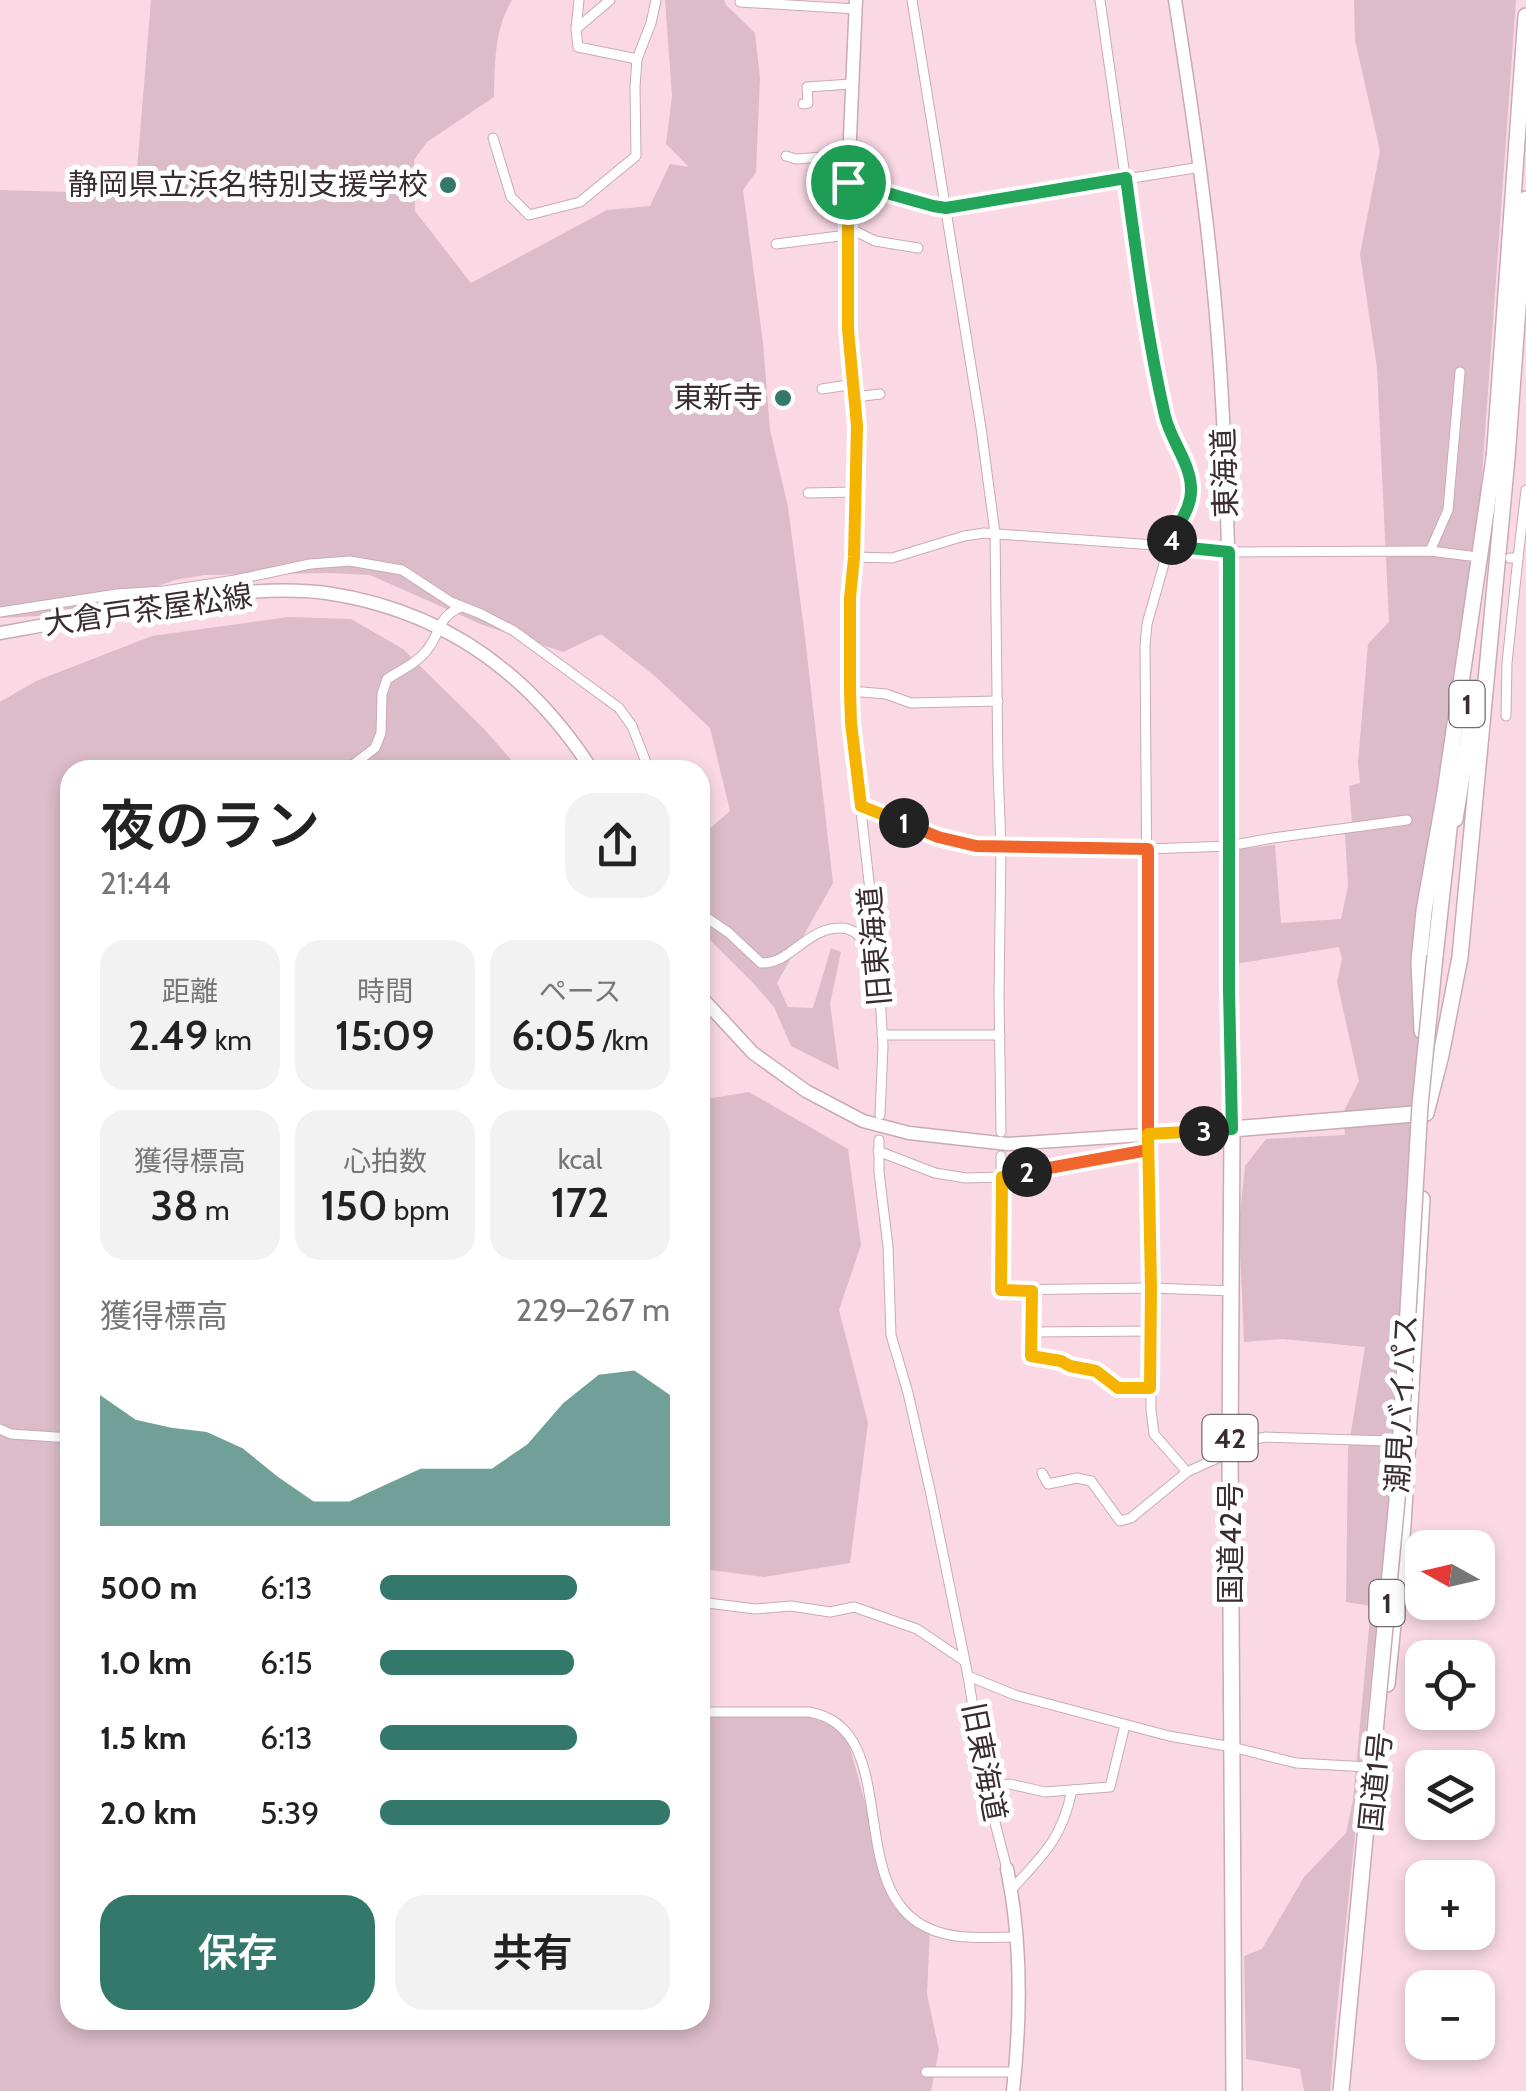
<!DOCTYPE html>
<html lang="ja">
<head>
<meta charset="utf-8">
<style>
  :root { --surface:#fff; --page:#f2f2f2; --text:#222; --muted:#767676; --accent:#34786c }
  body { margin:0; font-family:Cabin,"Noto Sans JP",sans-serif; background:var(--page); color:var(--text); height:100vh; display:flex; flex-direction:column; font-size:38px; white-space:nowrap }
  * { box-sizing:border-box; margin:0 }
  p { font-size:32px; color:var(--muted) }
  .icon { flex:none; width:55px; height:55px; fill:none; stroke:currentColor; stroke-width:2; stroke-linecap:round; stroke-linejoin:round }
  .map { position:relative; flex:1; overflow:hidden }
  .panel { position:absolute; left:60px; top:760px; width:650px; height:1270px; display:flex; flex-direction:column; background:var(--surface); border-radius:30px; box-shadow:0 5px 15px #0003 }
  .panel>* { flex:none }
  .needle { width:65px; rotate:278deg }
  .controls { position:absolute; left:1405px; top:1530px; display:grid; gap:20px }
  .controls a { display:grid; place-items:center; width:90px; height:90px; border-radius:20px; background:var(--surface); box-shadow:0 5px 15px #0003; font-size:50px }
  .pin { position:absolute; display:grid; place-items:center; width:85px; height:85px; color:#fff; margin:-42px; border:5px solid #fff; border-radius:50%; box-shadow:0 2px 10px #0007 }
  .km { position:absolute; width:50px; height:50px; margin:-25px; border-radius:50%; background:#222; color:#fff; font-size:28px; line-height:50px; text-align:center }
  .round { display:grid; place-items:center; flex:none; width:105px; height:105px; border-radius:30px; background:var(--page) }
  .headline { display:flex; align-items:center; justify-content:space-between; height:170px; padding:0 40px }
  h1 { font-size:55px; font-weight:600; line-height:75px }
  .figures { display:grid; grid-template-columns:repeat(3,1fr); gap:15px; height:170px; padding:10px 40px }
  .figures div { display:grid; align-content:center; border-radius:25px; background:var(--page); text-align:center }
  .figures b { font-size:42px; font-weight:600 }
  .figures small { font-size:28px; font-weight:400 }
  .figures p { font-size:28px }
  .chart { height:280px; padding:20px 40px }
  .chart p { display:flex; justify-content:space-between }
  .chart svg { width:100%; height:180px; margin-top:10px; fill:var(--accent); opacity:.7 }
  .cta { display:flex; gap:20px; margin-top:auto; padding:20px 40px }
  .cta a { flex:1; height:115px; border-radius:30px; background:var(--accent); color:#fff; font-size:40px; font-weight:600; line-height:115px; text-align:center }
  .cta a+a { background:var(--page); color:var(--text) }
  ul { padding:0 40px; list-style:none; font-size:32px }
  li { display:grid; grid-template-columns:160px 120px 1fr; align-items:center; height:75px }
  li i { height:25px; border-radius:12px; background:var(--accent) }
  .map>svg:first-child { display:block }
</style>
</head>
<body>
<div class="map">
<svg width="1526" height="2091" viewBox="0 0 1526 2091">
  <rect width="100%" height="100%" fill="#fad9e5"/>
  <g fill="#dbbcc8">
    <path d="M151,0H512C494,30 495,63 494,97L427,142L414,160L415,211L471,283L607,210L650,206L670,164L689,167L666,144L672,96L665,0H724L726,5L755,33L760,78L756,172L743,190L763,343L770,430L788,507L805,637L833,883L777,983L788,1007L813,1008L831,948L841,952L830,1004L839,1070L791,1046L774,1007L754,984L704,934L700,924V837L730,811L710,728L656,677L601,634L563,652L483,625L370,575L330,573L204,575L175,580L111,602L38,616L0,618V190L135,194Z"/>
    <polygon points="1354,0 1516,0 1481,489 1428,929 1394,1454 1335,2030 1330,2091 1304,2091 1300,2069 1246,2059 1244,1956 1262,1949 1304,1877 1346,1833 1353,1800 1371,1606 1346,1602 1348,1450 1365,1347 1283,1339 1244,1342 1239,1224 1245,1166 1266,1139 1345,1135 1343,1113 1359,1081 1337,982 1342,959 1339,947 1235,964 1234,850 1275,845 1281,923 1341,919 1348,886 1345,833 1352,823 1349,786 1360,783 1358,763 1368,644 1389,622 1377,368 1360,254 1380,151 1355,40"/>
    <polygon points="289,617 351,619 403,649 485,730 520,770 70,770 70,2020 700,2020 700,1713 816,1713 845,1730 888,1885 930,1929 927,1994 939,2050 931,2091 0,2091 0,702 36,681 152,636"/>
    <polygon points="749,1092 848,1149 861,1245 839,1310 868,1423 850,1563 764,1577 702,1569 700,1572 700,1100"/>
  </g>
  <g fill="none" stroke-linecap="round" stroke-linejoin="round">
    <defs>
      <g id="street">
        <polyline points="912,0 981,428 995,533 998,769 1001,848 999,995 1001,1132"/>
        <polyline points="1100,0 1146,324 1166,422 1181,456 1192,492 1188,505 1169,546 1147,624 1145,645 1151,1410 1154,1434 1187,1472"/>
        <polyline points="740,2 856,9"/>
        <polyline points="576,29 610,0"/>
        <polyline points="637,59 651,23 656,0"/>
        <polyline points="803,104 808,103 807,87 851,84"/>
        <polyline points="493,138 511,197 529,215 580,202 636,156 635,87 637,59 578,47 576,29 579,0"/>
        <polyline points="786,156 796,159 849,155"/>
        <polyline points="847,227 875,241 918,248"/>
        <polyline points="776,244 847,235"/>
        <polyline points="822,389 854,384"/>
        <polyline points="855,397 880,394"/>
        <polyline points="808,493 856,492"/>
        <polyline points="1430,551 1448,510 1460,372"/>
        <polyline points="854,557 892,558 964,536 984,533 1169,546 1229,552 1430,551 1470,556"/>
        <polyline points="1518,558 1526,490"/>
        <polyline points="0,612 117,594 164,591 235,580 310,564 350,561 402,570 451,602 481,614 514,631 619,708 632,726 649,770"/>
        <polyline points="850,691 886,694 911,703 998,701"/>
        <polyline points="1506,716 1507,663 1518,558 1510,558"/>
        <path d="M346,770L375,748L381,733L382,694L387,679C401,670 417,663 427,650C441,633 437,617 461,607"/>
        <polyline points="861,806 938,837 977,846 1001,848 1148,849 1229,846 1273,838 1407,820"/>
        <path d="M700,913L729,933L761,963C791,964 806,928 840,928C871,928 869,969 873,992H879"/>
        <polyline points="882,1035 1000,1035"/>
        <path d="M880,1115L883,1046L878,961L851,723C847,629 857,535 857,441C857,402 850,365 847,327C845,279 847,230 848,182L933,206L946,208L1201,167"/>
        <polyline points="879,1140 879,1172 888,1247 891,1335 908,1393 930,1490 968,1676 986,1788 1007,1869"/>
        <polyline points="878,1151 935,1173 966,1178 1001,1177 1088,1159 1149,1150"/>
        <polyline points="1001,1156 1001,1290 1151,1288 1233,1291"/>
        <polyline points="1033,1291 1031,1357 1061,1361 1070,1366 1096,1371 1118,1388 1150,1388"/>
        <polyline points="1032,1332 1150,1331"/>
        <polyline points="0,1429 11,1434 70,1438"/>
        <polyline points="1042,1473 1048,1484 1077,1478 1091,1481 1120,1521 1131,1518 1187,1472 1222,1456 1245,1441 1266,1437 1389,1441"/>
        <polyline points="700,1602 755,1609 791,1606 830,1612 854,1607 917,1629 963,1660"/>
        <polyline points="968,1676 1015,1695 1169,1736 1232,1747 1296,1763 1387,1768"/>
        <path d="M700,1712H809C904,1728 843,1887 926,1927C953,1941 987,1937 1017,1937"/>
        <polyline points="986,1788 1010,1784 1045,1792 1110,1787 1125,1725"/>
        <path d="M1011,1890C1043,1855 1062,1839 1072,1790"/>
        <polyline points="926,2072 1015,2072"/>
      </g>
      <g id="secondary">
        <polyline points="848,182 856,0"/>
        <path d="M0,633C45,625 91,617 136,608C161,604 186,597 211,595C248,591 290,588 326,593C443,610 529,672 592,770"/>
        <path d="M700,993L704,1000L753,1053L806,1091L863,1121L909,1133L1008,1144L1232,1129C1227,886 1236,642 1222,400C1215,265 1196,133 1175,0"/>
        <path d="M1007,1869C1022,1941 1021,2018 1013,2091"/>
      </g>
      <g id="highway">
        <polyline points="1494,461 1526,16"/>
        <polyline points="1455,819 1476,689"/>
        <polyline points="1435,956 1451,811"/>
        <polyline points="1422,1031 1419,961 1424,911 1445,792 1495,451"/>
        <polyline points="1426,1113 1441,1055 1460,957 1507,458 1526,199"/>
        <polyline points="1387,1684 1403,1525 1422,1199"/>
        <polyline points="1234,2091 1230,1452 1232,1129 1426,1113"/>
      </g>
    </defs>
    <use href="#street" stroke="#c9aab6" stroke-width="11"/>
    <use href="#secondary" stroke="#c9aab6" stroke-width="15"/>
    <use href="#highway" stroke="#c9aab6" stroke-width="18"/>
    <use href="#street" stroke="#fff" stroke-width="9"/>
    <use href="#secondary" stroke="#fff" stroke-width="12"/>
    <use href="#highway" stroke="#fff" stroke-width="15"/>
    <defs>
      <polyline id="highway-bridge" points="1341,2091 1397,1500 1420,1105 1435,956"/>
    </defs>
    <use href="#highway-bridge" stroke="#c9aab6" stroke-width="18" stroke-linecap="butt"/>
    <use href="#highway-bridge" stroke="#fff" stroke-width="15"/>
  </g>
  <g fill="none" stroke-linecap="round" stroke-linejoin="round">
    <defs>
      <polyline id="split-1" points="848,182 848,329 857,426 854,557 850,598 850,691 851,723 861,806 904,823"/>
      <polyline id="split-2" points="904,823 938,837 976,846 1148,849 1148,1150 1027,1172"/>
      <polyline id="split-3" points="1027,1172 1002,1177 1001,1290 1032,1291 1031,1356 1061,1361 1070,1366 1096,1371 1118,1388 1150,1388 1151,1288 1148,1134 1204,1131"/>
      <polyline id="split-4" points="1172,540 1169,546 1229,552 1229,989 1232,1129 1204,1131"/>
      <path id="split-5" d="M848,182L933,206L946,208L1126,178C1137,258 1147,338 1165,416C1171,441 1191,464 1191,489C1192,507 1178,524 1172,540"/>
    </defs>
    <use href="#split-1" stroke="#fff" stroke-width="20"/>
    <use href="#split-2" stroke="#fff" stroke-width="20"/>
    <use href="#split-3" stroke="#fff" stroke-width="20"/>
    <use href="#split-4" stroke="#fff" stroke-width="20"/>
    <use href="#split-5" stroke="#fff" stroke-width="20"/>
    <use href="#split-1" stroke="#f5b400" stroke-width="12"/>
    <use href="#split-2" stroke="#f0652b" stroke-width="12"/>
    <use href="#split-3" stroke="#f5b400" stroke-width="12"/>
    <use href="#split-4" stroke="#22a559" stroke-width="12"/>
    <use href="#split-5" stroke="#22a559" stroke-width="12"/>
  </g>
  <g fill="#34786c" stroke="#fff" stroke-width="4">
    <circle cx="448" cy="185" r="10"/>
    <circle cx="783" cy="398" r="10"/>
  </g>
  <g text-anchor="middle" stroke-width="10" stroke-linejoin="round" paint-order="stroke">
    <g fill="#fff" stroke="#756c70" stroke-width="2.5">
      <rect x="1449.5" y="681" width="35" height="46" rx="8"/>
      <rect x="1202.5" y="1415" width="55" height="46" rx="8"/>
      <rect x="1369.5" y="1580" width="35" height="46" rx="8"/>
    </g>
    <g font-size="28" font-weight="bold" fill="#3a2d32">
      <text x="1467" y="714">1</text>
      <text x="1230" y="1448">42</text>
      <text x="1387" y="1613">1</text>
    </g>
    <g font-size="30" fill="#3a2d32" stroke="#fff" text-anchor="end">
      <text x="428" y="195">静岡県立浜名特別支援学校</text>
      <text x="763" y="408">東新寺</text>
    </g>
    <g font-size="30" fill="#3a2d32" stroke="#fff">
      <text transform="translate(1225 473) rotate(-92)" y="10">東海道</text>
      <text transform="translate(148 610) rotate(-8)" y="10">大倉戸茶屋松線</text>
      <text transform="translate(875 946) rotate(-95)" y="10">旧東海道</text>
      <text transform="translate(1402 1404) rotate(-87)" y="10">潮見バイパス</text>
      <text transform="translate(1231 1543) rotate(-90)" y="10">国道42号</text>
      <text transform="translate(984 1762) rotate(79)" y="10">旧東海道</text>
      <text transform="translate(1376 1782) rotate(-84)" y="10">国道1号</text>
    </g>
  </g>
</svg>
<div class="controls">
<a><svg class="needle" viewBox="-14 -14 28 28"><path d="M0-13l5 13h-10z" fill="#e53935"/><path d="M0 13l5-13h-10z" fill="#767676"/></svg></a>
<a><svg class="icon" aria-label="locate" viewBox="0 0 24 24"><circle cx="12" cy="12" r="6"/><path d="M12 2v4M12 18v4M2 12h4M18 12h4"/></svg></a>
<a><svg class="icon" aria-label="layers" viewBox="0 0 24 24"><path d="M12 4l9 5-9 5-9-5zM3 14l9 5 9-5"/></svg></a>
<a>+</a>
<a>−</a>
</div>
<div class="pin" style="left:848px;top:182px;background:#1e9e55"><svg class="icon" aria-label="arrive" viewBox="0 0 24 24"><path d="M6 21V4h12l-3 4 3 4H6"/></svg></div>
<b class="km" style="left:904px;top:823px">1</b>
<b class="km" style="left:1027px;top:1172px">2</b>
<b class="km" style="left:1204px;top:1131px">3</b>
<b class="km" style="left:1172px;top:540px">4</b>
<section class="panel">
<div class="headline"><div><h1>夜のラン</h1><p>21:44</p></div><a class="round"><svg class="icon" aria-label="share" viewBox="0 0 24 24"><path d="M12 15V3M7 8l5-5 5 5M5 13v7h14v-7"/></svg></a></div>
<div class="figures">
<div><p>距離</p><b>2.49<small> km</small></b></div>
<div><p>時間</p><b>15:09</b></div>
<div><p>ペース</p><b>6:05<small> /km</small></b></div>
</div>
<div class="figures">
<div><p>獲得標高</p><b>38<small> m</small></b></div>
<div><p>心拍数</p><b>150<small> bpm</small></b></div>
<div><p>kcal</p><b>172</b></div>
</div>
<div class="chart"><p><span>獲得標高</span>229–267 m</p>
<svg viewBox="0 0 160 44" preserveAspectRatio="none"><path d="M0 44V12L10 18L20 20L30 21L40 25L50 32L60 38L70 38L80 34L90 30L100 30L110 30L120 24L130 14L140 7L150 6L160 12V44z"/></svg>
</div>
<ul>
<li><b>500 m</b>6:13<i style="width:68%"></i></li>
<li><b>1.0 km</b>6:15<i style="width:67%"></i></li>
<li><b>1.5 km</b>6:13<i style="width:68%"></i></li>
<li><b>2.0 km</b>5:39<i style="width:100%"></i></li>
</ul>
<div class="cta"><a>保存</a><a>共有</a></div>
</section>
</div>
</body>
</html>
